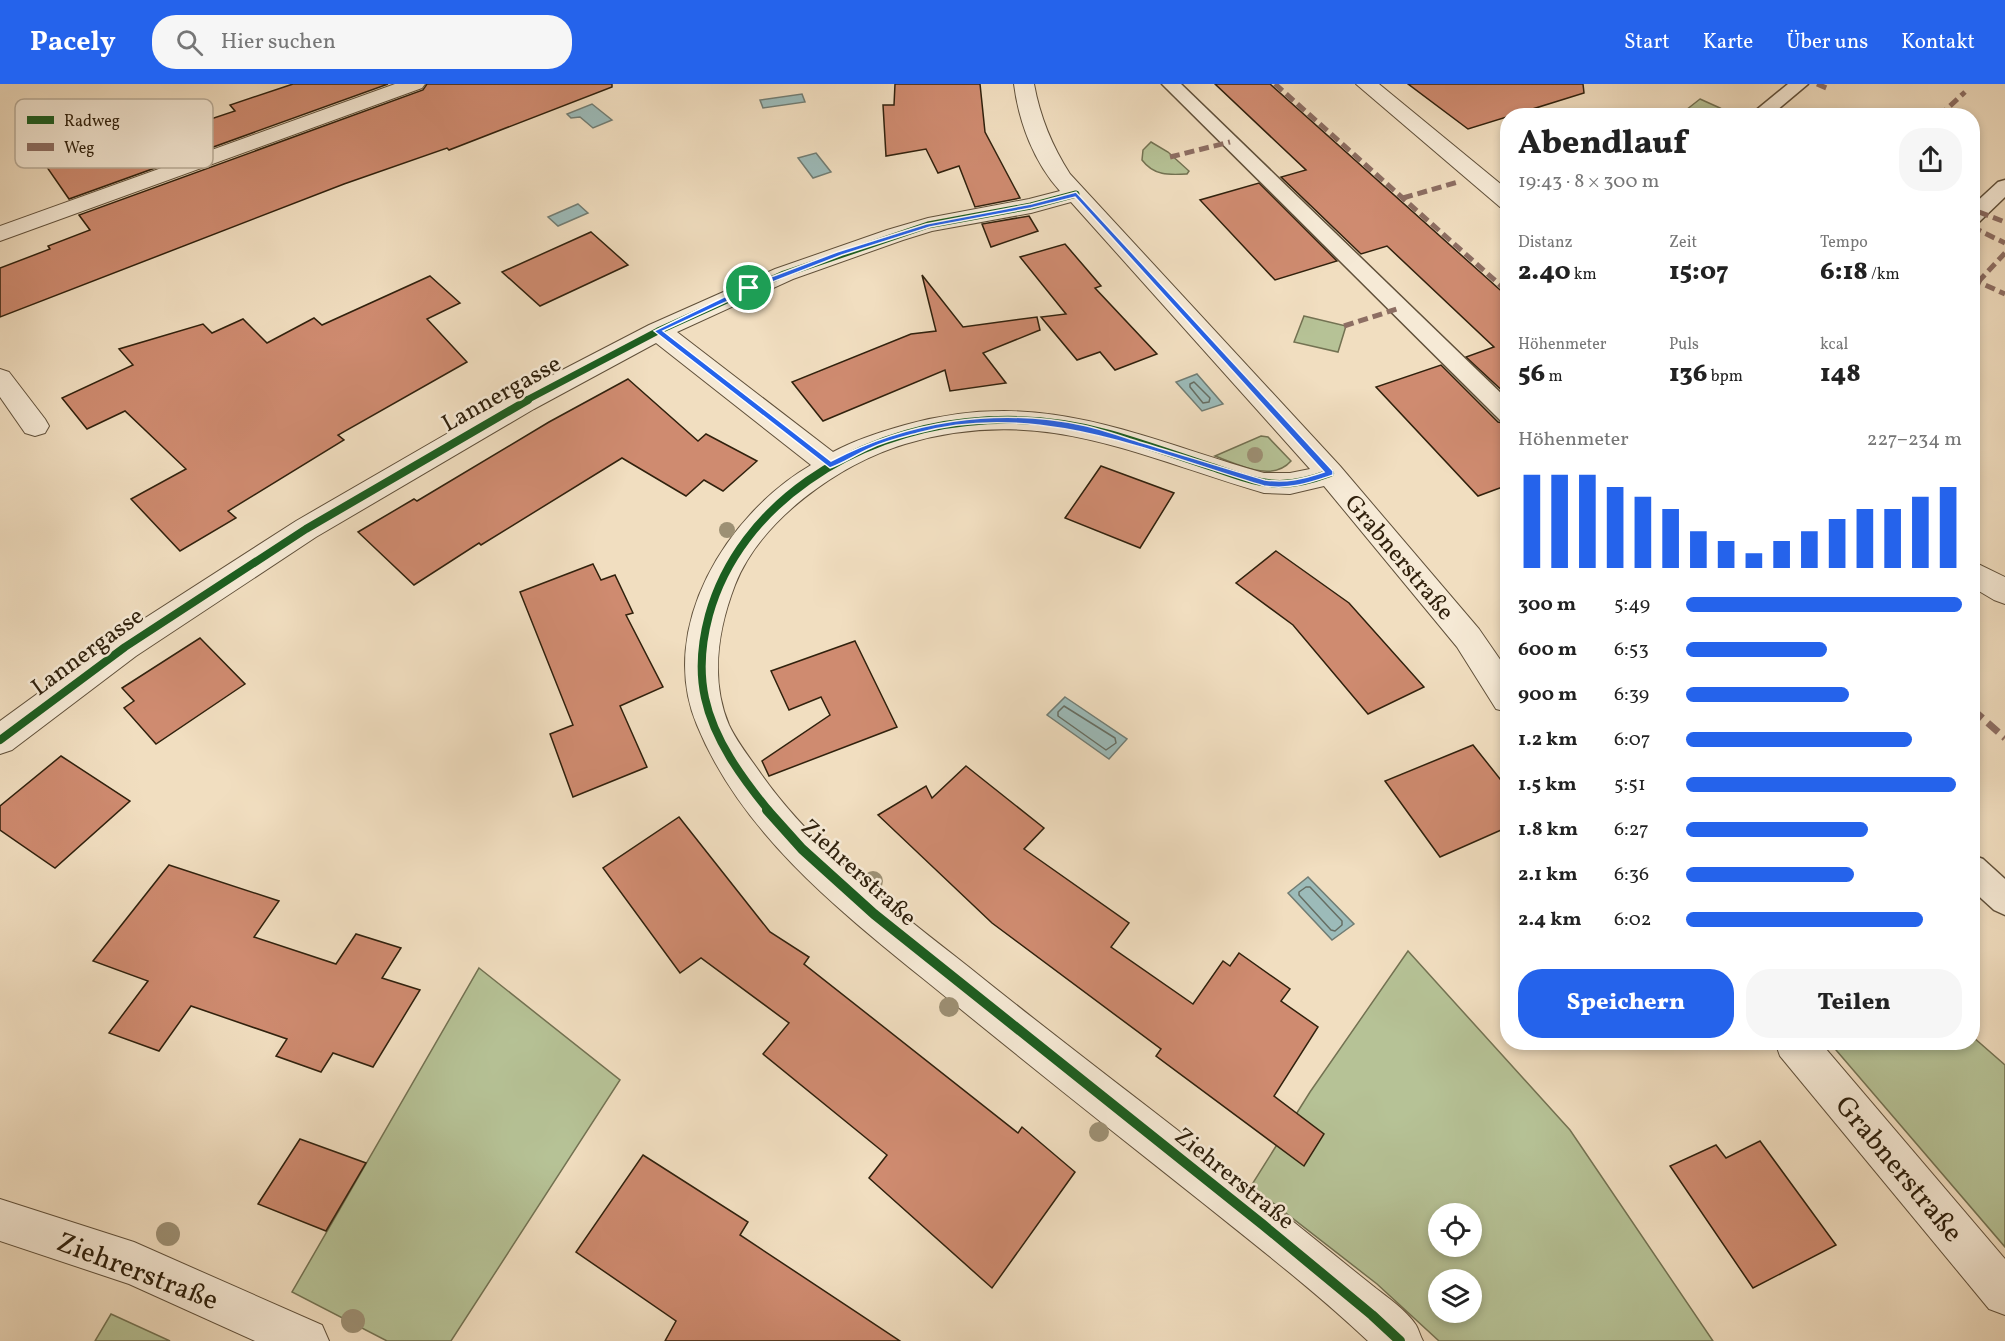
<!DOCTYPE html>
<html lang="de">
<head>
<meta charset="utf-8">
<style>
  :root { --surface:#fff; --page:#f6f6f6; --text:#222; --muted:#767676; --accent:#2563eb }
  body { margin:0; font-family:Vollkorn,serif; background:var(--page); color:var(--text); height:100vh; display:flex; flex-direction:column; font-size:22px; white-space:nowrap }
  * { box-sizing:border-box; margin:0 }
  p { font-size:20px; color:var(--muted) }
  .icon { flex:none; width:33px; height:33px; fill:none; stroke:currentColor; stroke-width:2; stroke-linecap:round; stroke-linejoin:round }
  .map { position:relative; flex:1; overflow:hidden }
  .panel { position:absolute; left:1500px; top:24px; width:480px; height:942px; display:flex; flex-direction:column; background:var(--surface); border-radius:24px; box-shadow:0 3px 9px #0003 }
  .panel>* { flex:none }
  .buttons { position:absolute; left:1428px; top:1119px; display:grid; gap:12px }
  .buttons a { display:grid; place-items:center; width:54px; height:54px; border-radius:50%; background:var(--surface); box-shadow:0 3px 9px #0003; font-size:30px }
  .pin { position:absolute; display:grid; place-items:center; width:51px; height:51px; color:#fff; margin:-26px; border:3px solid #fff; border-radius:50%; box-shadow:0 2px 6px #0007 }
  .round { display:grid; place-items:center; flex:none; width:63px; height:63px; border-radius:24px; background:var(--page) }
  .summary { display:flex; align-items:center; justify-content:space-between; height:102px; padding:0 18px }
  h1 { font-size:33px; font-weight:800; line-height:45px }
  .stats { display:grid; grid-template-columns:repeat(3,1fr); gap:9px; height:102px; padding:6px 18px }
  .stats div { display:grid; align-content:center }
  .stats b { font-size:26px; font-weight:800 }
  .stats small { font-size:16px; font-weight:400 }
  .stats p { font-size:16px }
  .chart { height:168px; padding:12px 18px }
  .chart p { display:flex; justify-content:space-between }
  .chart svg { width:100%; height:108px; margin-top:6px; stroke:var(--accent); stroke-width:6 }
  .primary-button { display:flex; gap:12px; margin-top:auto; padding:12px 18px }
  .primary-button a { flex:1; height:69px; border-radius:24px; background:var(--accent); color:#fff; font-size:24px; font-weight:800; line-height:69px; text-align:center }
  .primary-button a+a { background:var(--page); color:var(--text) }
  ul { padding:0 18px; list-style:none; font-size:20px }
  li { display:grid; grid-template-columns:96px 72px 1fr; align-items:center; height:45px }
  li i { height:15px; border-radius:8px; background:var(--accent) }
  header { display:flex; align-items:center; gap:36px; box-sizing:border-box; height:84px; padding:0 30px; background:var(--accent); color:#fff }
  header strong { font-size:28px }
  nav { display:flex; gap:33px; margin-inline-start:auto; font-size:21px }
  .search { width:420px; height:54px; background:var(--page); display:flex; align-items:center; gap:15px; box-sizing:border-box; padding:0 21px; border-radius:24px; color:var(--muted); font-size:22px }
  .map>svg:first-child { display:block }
</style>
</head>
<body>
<header>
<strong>Pacely</strong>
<div class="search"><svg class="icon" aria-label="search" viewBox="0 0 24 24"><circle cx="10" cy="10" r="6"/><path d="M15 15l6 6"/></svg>Hier suchen</div>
<nav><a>Start</a><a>Karte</a><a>Über uns</a><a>Kontakt</a></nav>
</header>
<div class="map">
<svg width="2005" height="1257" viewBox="0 0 2005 1257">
  <rect width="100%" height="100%" fill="#f1dec0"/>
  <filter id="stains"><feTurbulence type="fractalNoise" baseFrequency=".00333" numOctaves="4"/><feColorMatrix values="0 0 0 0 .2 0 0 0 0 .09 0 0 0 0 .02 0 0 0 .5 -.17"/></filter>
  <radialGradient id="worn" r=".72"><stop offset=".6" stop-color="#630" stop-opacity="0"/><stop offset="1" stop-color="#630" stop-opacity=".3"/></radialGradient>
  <g fill="#b6c296" stroke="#737252" stroke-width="1.5" fill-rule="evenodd">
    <path d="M1700,15L1720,24C1707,34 1700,32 1686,26Z"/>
    <path d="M1151,58L1168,68L1189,87L1187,90C1169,91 1154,92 1142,76L1143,66Z"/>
    <polygon points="1304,232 1346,242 1338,268 1294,258"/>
    <path d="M1261,352L1268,353L1291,377C1272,399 1237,380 1215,372Z"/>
    <path d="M1408,867L1570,1046L1713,1257H1439L1377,1200L1251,1102L1310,1008ZM1438,1130H1472V1162H1438ZM1438,1196H1472V1228H1438Z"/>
    <polygon points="479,884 620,996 451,1257 387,1257 292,1208"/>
    <polygon points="1973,953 2005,981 2005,1163 1830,959 1972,958"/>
    <polygon points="111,1230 170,1257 95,1257"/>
  </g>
  <g fill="#9cbbb9" stroke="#717d74" stroke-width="1.5">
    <polygon points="802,10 805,18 763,24 760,16"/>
    <polygon points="592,20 612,36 593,44 580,33 571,34 567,30"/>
    <polygon points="816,69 831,88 813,94 798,74"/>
    <polygon points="578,120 588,129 558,142 548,133"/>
    <polygon points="1197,290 1223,320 1202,327 1176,298"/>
    <polygon points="1065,613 1127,655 1109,675 1047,631"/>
    <polygon points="1308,793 1354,840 1332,856 1288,809"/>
  </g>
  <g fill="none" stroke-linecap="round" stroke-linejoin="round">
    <g stroke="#666e63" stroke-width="1.5">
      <polygon points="1194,298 1210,314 1209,318 1203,319 1190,303 1190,300"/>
      <polygon points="1064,622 1115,654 1116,659 1106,666 1058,632 1058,628"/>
      <polygon points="1306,803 1310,803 1342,837 1342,841 1335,847 1331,846 1299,811 1299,808"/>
    </g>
  </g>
  <g fill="#cf8b70" stroke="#30210d" stroke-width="1.5">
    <polygon points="293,0 388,0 69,115 44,79 124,51 130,59 146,53 148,56 235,27 230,21"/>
    <polygon points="427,0 612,0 612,3 449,66 447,64 344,100 0,233 0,184 50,165 48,162 90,146 79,131 423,6"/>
    <polygon points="895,0 980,0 985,48 1020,114 975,123 959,82 938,89 926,65 886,72 883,21 894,21"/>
    <polygon points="1215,0 1270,0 1508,213 1508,312 1466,273 1494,263 1387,162 1361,170 1281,93 1306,86"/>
    <polygon points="1408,0 1583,0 1584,9 1468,45"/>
    <polygon points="1259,99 1337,177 1275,196 1200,116"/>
    <polygon points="1029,132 1038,147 991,163 982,140"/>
    <polygon points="591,148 628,181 540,222 502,188"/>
    <polygon points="1065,160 1101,202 1095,204 1157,270 1115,286 1100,268 1077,276 1041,233 1066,230 1020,173"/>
    <polygon points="922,191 963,243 1037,233 1040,246 983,269 1006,299 950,307 945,286 823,337 792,298 911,250 936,247"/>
    <polygon points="430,192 460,219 427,235 467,278 338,351 344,356 228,427 236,434 180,467 131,415 186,385 125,327 87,345 62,314 133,281 119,265 203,240 212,249 243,235 267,259 314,234 322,241"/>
    <polygon points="1441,281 1498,338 1508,340 1508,401 1478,412 1376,303"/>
    <polygon points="628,295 698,357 706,350 757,377 723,407 704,396 686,412 622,374 481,461 479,459 414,501 358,448 414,415 417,417 549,338"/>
    <polygon points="1101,382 1174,409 1140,464 1065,434"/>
    <polygon points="1276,467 1349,519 1424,603 1368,630 1293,541 1236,499"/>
    <polygon points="593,480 601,496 615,491 633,529 626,531 663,603 620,622 647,683 573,713 550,650 573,641 520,508"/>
    <polygon points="200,554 245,600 156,660 124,624 134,617 122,604"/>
    <polygon points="855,557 897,643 769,692 762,677 830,631 821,613 789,626 771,587"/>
    <polygon points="1473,661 1508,705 1508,743 1440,773 1385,697"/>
    <polygon points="61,672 130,717 55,784 0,746 0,722"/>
    <polygon points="966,682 1044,744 1024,765 1129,839 1111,863 1193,920 1223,877 1230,882 1239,869 1290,905 1281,917 1318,943 1274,1012 1324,1050 1304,1082 1156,972 1161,965 992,839 878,731 926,702 932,714"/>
    <polygon points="679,733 770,848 809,873 804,880 1018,1049 1022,1043 1075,1088 992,1204 869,1094 887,1071 763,970 789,939 701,874 680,889 603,784"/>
    <polygon points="169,781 279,817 254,853 336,880 356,850 401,864 382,894 420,906 373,983 333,969 321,988 276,972 287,955 191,922 159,967 109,949 148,897 93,877"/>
    <polygon points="300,1055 366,1079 326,1147 258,1120"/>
    <polygon points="1760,1057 1836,1161 1753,1204 1670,1082 1716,1061 1726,1074"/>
    <polygon points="643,1071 748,1138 740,1151 900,1257 665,1257 676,1237 576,1168"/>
  </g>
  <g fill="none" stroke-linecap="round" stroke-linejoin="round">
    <defs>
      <g id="lane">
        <polygon points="1162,0 1181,0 1508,316 1508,338 1500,336"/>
        <polygon points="1788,0 1808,0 1770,32 1749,32"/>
        <polygon points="2005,96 2005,113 1979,138 1972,140 1972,122 1998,98"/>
        <polygon points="1972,771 1983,775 2005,795 2005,831 1994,826 1972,806"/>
      </g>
      <g id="street">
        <polygon points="395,0 425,0 422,4 0,157 0,142"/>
        <path d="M1014,0H1034C1040,33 1052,62 1070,90L1340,382L1479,545L1508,587V628L1496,625L1457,563L1324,402L1290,410L1264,409C1137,372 1041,319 905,360C839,380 760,436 735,501C718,545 710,596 729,641C737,658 750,674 761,690C816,768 896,825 970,884C1079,972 1192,1055 1301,1144C1325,1163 1349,1183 1373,1202C1387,1213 1406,1226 1416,1241C1419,1246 1420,1252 1423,1257H1368C1316,1208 1259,1164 1203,1119C1121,1054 1039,989 958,923C861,843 746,761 697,641C656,544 727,430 811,381L656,259L534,325L316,453L136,572L12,666L0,670V637L114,554L296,437L514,311L649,241L775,185L887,146L928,134L1029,115L1060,107C1034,78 1019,39 1014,0ZM1071,118L1310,385L1290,389H1264C1136,353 1043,302 905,341C880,348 855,356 833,368L677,248L793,195L903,156L932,147L1031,129Z"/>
        <polygon points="1356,0 1379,0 1508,106 1508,125 1500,123"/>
        <polygon points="0,285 9,288 45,335 49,342 45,349 35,352 25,349 0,313"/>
        <polygon points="1972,477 2005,493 2005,520 1994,516 1972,503"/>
        <polygon points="1775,958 1820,958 2005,1175 2005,1231 1989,1225 1780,972"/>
        <polygon points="0,1115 134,1158 322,1241 329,1257 255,1257 129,1200 0,1157"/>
      </g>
    </defs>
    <use href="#lane" stroke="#60503a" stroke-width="3"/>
    <use href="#street" stroke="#60503a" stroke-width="2"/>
    <use href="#lane" fill="#f6ead6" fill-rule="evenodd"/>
    <use href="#street" fill="#f6ead6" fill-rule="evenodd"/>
    <g stroke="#8d6e63" stroke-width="5" stroke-dasharray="10 5" stroke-linecap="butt">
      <polyline points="1275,0 1508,208"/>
      <polyline points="1817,0 1829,5"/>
      <polyline points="1708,27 1718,32"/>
      <polyline points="1939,32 1965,8"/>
      <polyline points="1170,73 1230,58"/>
      <polyline points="1403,114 1458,98"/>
      <polyline points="1979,128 2005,138"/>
      <polyline points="1972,143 2005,159"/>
      <polyline points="1972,195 2005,210"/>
      <polyline points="1978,198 2005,169"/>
      <polyline points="1344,242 1400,224"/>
    </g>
    <g stroke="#8d6e63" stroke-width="7" stroke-dasharray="14 7" stroke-linecap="butt">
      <polyline points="1972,521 1978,519"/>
      <polyline points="1972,625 2005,654"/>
    </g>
    <defs>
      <polyline id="cycleway-far2" points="525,317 658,247 784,190 928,141 1031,122 1076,110"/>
      <g id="cycleway-far1">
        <polyline points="0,656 125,563 306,445 528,316"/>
        <path d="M769,727C742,694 714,656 705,614C699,587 702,557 709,531C740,419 856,349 967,338C1015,333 1064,337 1110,350C1145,360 1178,372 1212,383C1234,390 1257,400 1280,400C1297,400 1314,395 1330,389"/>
      </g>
      <polyline id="cycleway" points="767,726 802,765 874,830 1262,1140 1372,1231 1400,1257"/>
    </defs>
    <use href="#cycleway-far2" stroke="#f6ead6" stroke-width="10"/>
    <use href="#cycleway-far1" stroke="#f6ead6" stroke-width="12"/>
    <use href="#cycleway" stroke="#f6ead6" stroke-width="14"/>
    <use href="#cycleway-far2" stroke="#1b5e20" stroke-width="7"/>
    <use href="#cycleway-far1" stroke="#1b5e20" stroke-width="8"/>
    <use href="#cycleway" stroke="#1b5e20" stroke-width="10"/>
  </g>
  <g fill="#9d9074">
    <circle cx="1255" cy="371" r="8"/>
    <circle cx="727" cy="446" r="8"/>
    <circle cx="873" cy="797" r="10"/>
    <circle cx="949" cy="923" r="10"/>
    <circle cx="1099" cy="1048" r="10"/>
    <circle cx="168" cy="1150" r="12"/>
    <circle cx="353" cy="1237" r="12"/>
  </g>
  <path fill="#2563eb" stroke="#fff" stroke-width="1.5" fill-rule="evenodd" d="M1076,108L1333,387V391C1309,399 1290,406 1264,402C1154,369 1036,316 918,349C903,353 886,357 871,364C857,370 844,379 830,384L654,247L747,202L837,168L926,140L1031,120ZM1075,113L1324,388C1303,395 1287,399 1265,396C1224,384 1183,371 1143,359C1123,353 1102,345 1082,341C996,323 908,337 831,377L663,247L752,206L842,171L930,143L1031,124Z"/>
  <g text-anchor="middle" stroke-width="5" stroke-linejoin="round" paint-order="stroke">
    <g font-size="24" fill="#30210d" stroke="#f6ead6">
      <text transform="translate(501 309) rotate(-29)" y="8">Lannergasse</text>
      <text transform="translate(1400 473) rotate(50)" y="8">Grabnerstraße</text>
      <text transform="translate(87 567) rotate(-36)" y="8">Lannergasse</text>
      <text transform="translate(859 788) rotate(42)" y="8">Ziehrerstraße</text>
      <text transform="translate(1235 1094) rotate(39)" y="8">Ziehrerstraße</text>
    </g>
    <g font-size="28" fill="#30210d" stroke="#f6ead6">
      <text transform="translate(1900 1084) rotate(50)" y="10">Grabnerstraße</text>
      <text transform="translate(138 1186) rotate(21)" y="10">Ziehrerstraße</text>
    </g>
  </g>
  <rect x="15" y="15" width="198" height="69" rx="9" fill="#f6ead6" stroke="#bbae9a" stroke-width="1.5"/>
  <rect x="27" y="32" width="27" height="8" fill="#1b5e20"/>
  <rect x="27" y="59" width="27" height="8" fill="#8d6e63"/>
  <g font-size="16" fill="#30210d">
    <text x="64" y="42">Radweg</text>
    <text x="64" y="69">Weg</text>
  </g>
  <rect width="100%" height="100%" filter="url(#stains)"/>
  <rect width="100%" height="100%" fill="url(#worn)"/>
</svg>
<div class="buttons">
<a><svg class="icon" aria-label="locate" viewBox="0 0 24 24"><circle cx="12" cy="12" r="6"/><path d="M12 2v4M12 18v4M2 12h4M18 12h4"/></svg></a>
<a><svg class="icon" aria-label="layers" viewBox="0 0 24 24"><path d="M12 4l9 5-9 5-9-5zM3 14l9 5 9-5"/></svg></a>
</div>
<div class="pin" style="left:749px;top:204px;background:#1e9e55"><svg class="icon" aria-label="arrive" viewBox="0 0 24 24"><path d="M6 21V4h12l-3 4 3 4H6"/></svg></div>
<section class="panel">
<div class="summary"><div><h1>Abendlauf</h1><p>19:43 · 8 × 300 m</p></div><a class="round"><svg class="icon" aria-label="share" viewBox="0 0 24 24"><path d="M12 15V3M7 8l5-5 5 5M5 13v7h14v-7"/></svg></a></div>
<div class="stats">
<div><p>Distanz</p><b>2.40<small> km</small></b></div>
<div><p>Zeit</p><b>15:07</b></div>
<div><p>Tempo</p><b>6:18<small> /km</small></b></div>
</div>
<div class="stats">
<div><p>Höhenmeter</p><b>56<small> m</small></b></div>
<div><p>Puls</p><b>136<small> bpm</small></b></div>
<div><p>kcal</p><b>148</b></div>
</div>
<div class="chart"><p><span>Höhenmeter</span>227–234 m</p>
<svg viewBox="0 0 160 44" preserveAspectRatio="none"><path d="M5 44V6M15 44V6M25 44V6M35 44V11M45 44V15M55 44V20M65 44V29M75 44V33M85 44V38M95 44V33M105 44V29M115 44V24M125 44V20M135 44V20M145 44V15M155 44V11"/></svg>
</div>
<ul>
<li><b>300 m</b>5:49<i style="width:100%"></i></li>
<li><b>600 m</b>6:53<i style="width:51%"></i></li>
<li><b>900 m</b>6:39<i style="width:59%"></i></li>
<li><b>1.2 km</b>6:07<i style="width:82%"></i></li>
<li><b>1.5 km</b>5:51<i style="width:98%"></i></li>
<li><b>1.8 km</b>6:27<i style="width:66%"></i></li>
<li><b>2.1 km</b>6:36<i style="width:61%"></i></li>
<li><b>2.4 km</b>6:02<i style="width:86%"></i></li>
</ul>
<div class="primary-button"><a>Speichern</a><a>Teilen</a></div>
</section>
</div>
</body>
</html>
